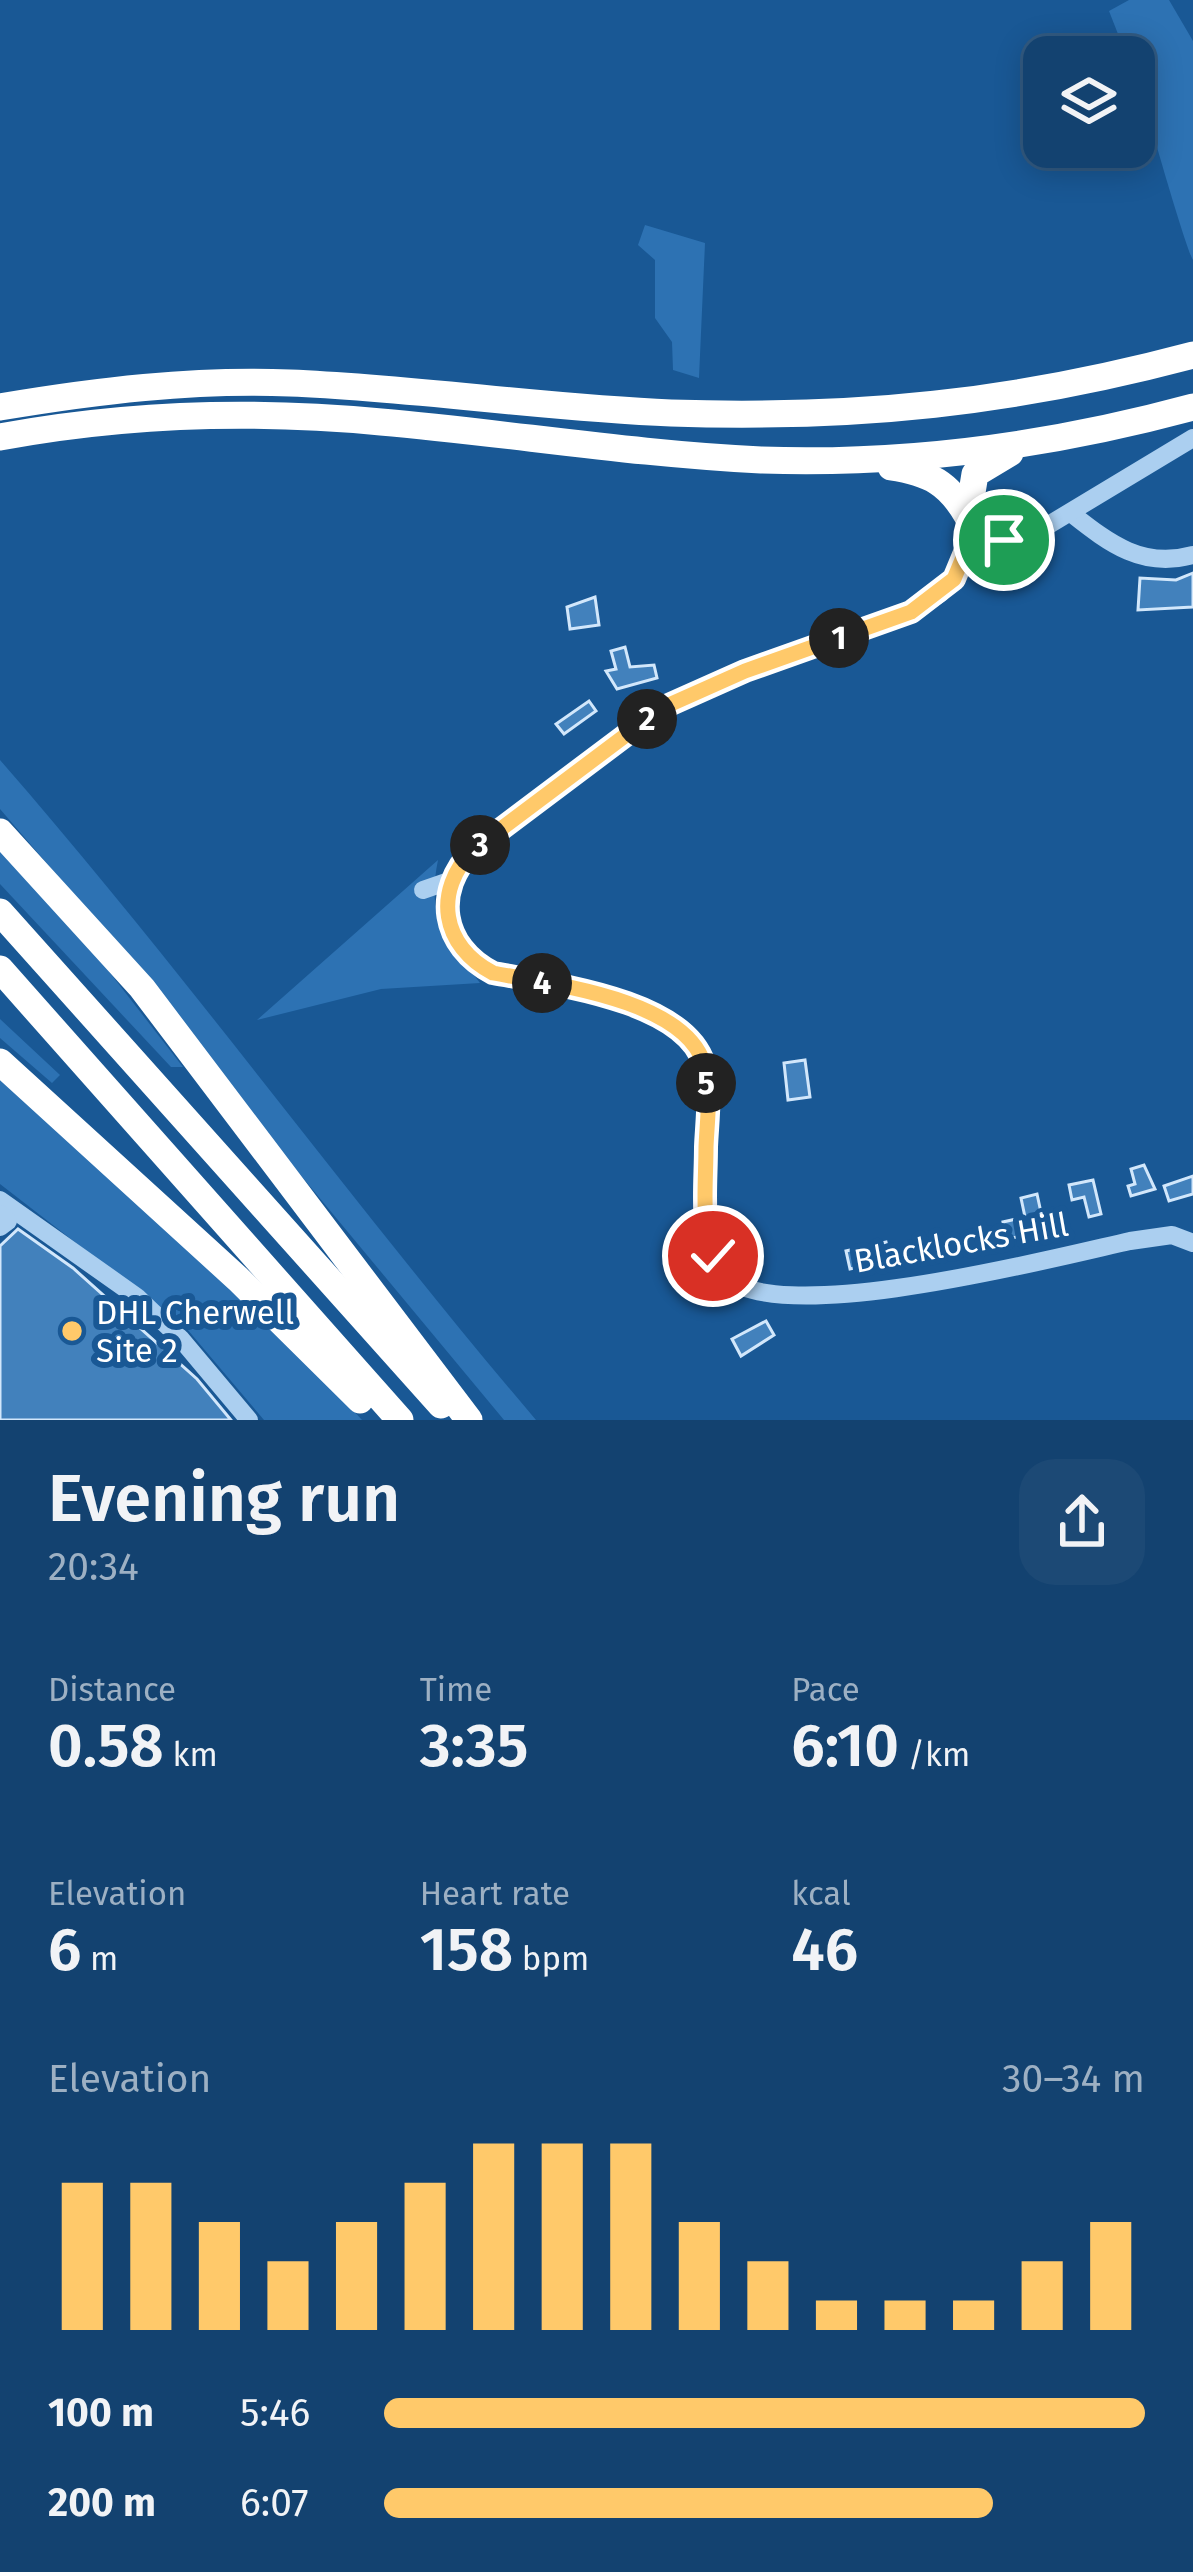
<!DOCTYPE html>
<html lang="en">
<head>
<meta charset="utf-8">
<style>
  :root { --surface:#134270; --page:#1c4975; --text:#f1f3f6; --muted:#9db0c3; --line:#325b83; --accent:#ffc96a }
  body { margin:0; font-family:"Fira Sans",sans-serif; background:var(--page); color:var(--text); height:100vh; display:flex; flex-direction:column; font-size:45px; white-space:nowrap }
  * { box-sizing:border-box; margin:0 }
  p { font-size:39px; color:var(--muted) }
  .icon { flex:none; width:66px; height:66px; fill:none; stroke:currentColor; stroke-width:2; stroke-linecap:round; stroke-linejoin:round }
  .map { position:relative; height:1420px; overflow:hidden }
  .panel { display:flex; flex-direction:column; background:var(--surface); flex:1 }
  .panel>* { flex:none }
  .controls { position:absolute; left:1023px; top:36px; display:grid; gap:24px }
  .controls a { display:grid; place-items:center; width:132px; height:132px; border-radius:24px; background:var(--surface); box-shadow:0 6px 30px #0003,0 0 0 3px var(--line); font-size:60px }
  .pin { position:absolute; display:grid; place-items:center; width:102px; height:102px; color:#fff; margin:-51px; border:6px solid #fff; border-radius:50%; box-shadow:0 3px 12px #0007 }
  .km { position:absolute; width:60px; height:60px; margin:-30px; border-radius:50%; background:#222; color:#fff; font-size:33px; line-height:60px; text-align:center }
  .round { display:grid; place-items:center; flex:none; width:126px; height:126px; border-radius:36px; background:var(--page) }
  .head { display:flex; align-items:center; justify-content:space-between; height:204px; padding:0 48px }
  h1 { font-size:66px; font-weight:600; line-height:90px }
  .stats { display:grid; grid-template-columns:repeat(3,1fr); gap:18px; height:204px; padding:12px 48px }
  .stats div { display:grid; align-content:center }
  .stats b { font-size:60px; font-weight:600 }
  .stats small { font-size:33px; font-weight:400 }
  .stats p { font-size:33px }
  .chart { height:336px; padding:24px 48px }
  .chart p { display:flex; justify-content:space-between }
  .chart svg { width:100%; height:216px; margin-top:12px; stroke:var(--accent); stroke-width:6 }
  ul { padding:0 48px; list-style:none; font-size:39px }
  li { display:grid; grid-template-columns:192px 144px 1fr; align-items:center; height:90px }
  li i { height:30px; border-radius:15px; background:var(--accent) }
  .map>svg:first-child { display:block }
</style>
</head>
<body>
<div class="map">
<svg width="1193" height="1420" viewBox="0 0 1193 1420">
  <rect width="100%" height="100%" fill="#195895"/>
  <g fill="#2d72b3">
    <path d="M1129,0H1169L1193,41V260C1185,247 1134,71 1134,57H1127L1109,11Z"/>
    <polygon points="645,225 705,243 699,378 673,370 672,342 655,318 655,260 638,245"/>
    <path d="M0,760C186,973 352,1204 536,1420H504L249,1113L156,990L0,809Z"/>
    <polygon points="0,841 69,920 183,1067 171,1067 0,884"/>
    <path d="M438,860C426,920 446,936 480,983L381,989L257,1020Z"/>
    <polygon points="0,1019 60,1075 52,1083 0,1038"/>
    <polygon points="0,1076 298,1350 362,1420 264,1420 187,1329 0,1184"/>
  </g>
  <g fill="#4281bc" stroke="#d2e7fb" stroke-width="3">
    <polygon points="1193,573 1193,607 1138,610 1140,578 1176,580"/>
    <polygon points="595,597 599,625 570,629 567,607"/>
    <polygon points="625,647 630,667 654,665 657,678 617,689 606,671 616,669 611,651"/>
    <polygon points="589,701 596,711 564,734 556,724"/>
    <polygon points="805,1060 810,1097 788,1100 784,1063"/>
    <polygon points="1144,1165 1155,1189 1131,1196 1128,1186 1135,1184 1131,1169"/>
    <polygon points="1193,1176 1193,1194 1169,1201 1164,1186"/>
    <polygon points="1093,1180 1101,1214 1089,1217 1084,1197 1072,1200 1069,1185"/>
    <polygon points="1037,1194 1045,1231 1007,1239 1003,1222 1025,1217 1021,1198"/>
    <polygon points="18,1229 73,1268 197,1379 231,1420 0,1420 0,1246"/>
    <polygon points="886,1242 890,1260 850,1269 846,1251"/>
    <polygon points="766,1321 774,1335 741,1356 732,1339"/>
  </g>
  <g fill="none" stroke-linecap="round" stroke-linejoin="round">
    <g stroke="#abcff0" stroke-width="18">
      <path d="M1072,514C1110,544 1143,569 1193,555"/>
      <path d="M968,517L970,551L941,593L912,612L745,671L662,708L473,850C433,892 441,945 493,973C543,982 659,998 691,1038C721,1075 706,1145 705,1190C705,1218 704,1256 726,1277C780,1329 1058,1257 1130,1241L1172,1235L1193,1243"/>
      <polyline points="971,538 1027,538 1193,438"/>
      <polyline points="423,890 449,881"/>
      <polyline points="0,1200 137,1297 181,1339 249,1420"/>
      <polyline points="0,1214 8,1221 0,1227"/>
    </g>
    <g stroke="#fff" stroke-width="27">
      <path d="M0,407C95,391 193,379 290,383C417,388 544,408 671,413C857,419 1013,403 1193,355"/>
      <path d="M0,437C124,414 255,410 381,422C507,433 634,454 761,460C907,465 1053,445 1193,407"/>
      <path d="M891,467C930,473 949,483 968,517"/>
      <polyline points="968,517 975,474 1010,453"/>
      <polyline points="0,832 142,988 469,1420"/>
      <polyline points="0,912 441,1405"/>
      <polyline points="0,969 400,1420"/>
      <polyline points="0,1062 238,1279 360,1400"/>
    </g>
  </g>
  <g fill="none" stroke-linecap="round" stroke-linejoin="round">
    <defs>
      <path id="route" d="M713,1256C701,1222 706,1183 706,1147C707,1121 712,1088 704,1064C684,999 551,984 493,973C441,946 433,891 473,850L662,708L745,671L911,612L954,579L971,538L1004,540"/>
    </defs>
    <use href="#route" stroke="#fff" stroke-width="24"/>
    <use href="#route" stroke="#ffc96a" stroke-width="15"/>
  </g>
  <circle fill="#ffc96a" stroke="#195895" stroke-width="4.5" cx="72" cy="1331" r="12"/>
  <g text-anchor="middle" stroke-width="12" stroke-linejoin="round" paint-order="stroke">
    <g font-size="33" fill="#fff" stroke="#195895">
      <text transform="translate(961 1242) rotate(-10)" y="12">Blacklocks Hill</text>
    </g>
    <g font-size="33" fill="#fff" stroke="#195895" text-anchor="start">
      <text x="96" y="1324">DHL Cherwell<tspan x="96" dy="38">Site 2</tspan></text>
    </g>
  </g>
</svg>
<div class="controls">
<a><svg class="icon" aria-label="layers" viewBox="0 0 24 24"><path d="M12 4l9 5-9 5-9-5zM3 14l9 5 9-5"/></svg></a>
</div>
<div class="pin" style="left:1004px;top:540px;background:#1e9e55"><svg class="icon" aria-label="arrive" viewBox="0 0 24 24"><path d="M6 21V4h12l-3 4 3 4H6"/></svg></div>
<div class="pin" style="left:713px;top:1256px;background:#d93025"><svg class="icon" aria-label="check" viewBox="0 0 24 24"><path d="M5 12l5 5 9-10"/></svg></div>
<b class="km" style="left:839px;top:638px">1</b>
<b class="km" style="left:647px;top:719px">2</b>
<b class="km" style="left:480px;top:845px">3</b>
<b class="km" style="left:542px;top:983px">4</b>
<b class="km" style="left:706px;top:1083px">5</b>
</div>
<section class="panel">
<div class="head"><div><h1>Evening run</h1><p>20:34</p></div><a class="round"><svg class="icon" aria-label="share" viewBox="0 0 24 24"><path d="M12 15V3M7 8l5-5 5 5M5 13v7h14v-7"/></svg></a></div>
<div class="stats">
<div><p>Distance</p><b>0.58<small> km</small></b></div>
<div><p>Time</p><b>3:35</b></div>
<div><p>Pace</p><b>6:10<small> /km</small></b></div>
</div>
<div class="stats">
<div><p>Elevation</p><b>6<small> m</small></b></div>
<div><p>Heart rate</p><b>158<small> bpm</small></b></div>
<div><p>kcal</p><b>46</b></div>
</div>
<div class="chart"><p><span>Elevation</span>30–34 m</p>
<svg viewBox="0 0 160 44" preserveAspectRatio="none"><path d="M5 44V14M15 44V14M25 44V22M35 44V30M45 44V22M55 44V14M65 44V6M75 44V6M85 44V6M95 44V22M105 44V30M115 44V38M125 44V38M135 44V38M145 44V30M155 44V22"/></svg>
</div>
<ul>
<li><b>100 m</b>5:46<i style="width:100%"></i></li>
<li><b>200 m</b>6:07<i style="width:80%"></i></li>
</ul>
</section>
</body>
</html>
